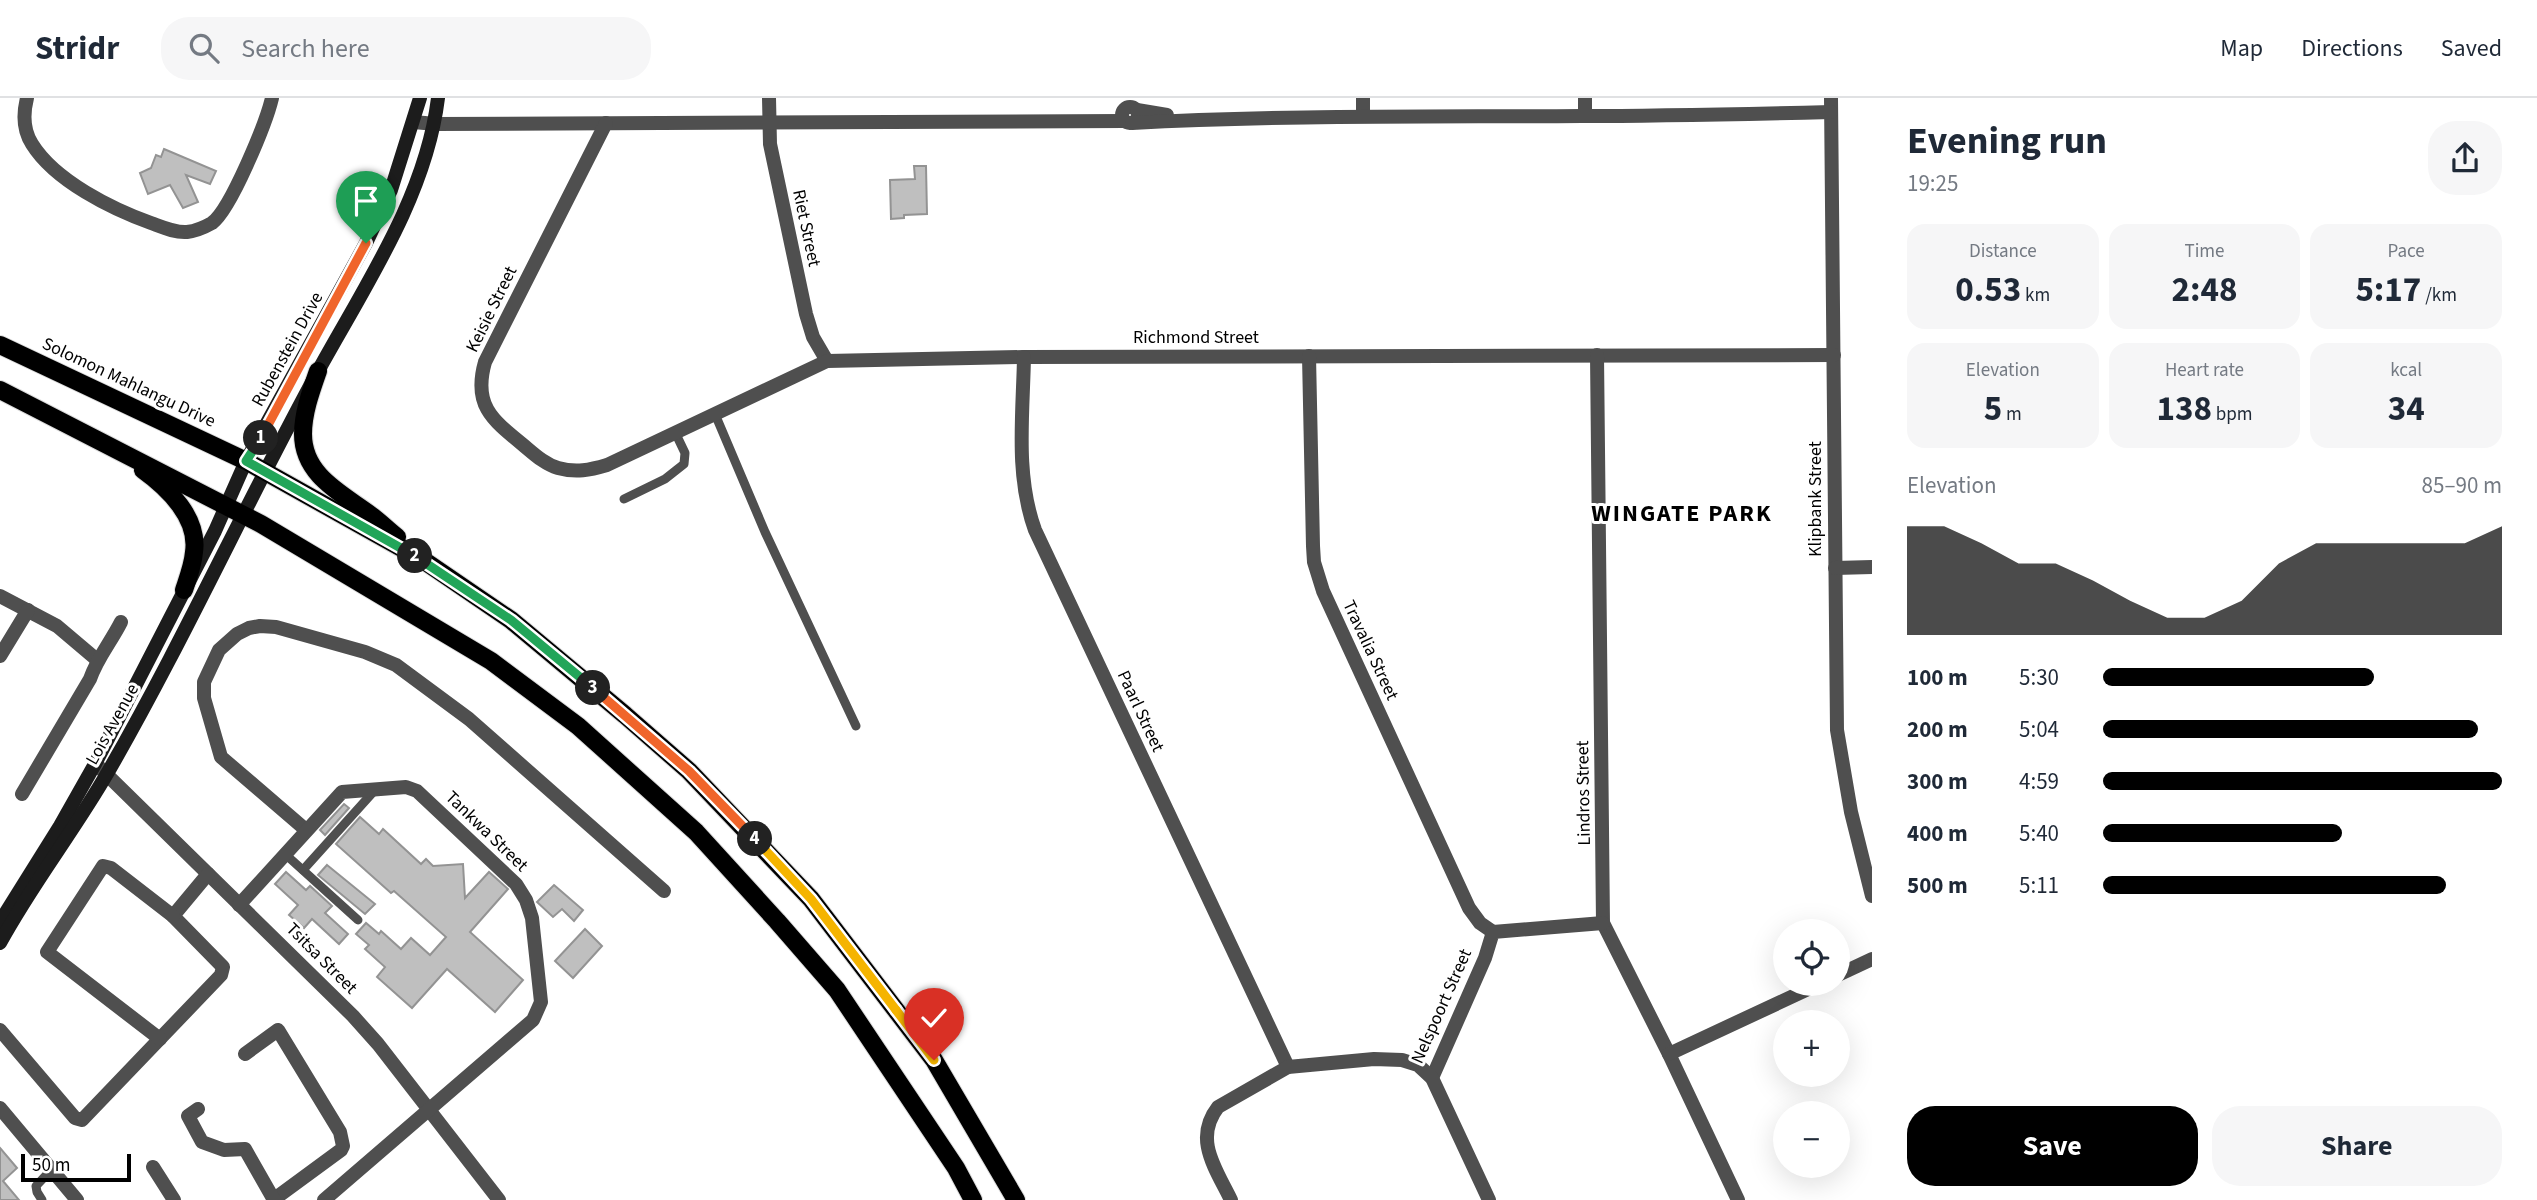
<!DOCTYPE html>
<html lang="en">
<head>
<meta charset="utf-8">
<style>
  :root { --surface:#fff; --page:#f6f6f7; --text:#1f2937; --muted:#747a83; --line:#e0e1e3; --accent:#000 }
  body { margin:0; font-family:"Source Sans 3",sans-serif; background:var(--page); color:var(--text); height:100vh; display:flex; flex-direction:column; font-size:26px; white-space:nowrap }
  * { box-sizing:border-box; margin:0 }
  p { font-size:23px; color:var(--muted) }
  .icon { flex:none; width:38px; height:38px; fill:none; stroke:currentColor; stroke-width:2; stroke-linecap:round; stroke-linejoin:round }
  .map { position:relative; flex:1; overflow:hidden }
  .drawer { display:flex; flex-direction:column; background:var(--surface); width:665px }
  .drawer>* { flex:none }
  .tools { position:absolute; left:1773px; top:821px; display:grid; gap:14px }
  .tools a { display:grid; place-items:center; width:77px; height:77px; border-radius:50%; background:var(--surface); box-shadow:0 7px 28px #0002; font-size:35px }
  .scale { position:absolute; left:21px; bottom:18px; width:110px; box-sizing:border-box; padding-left:7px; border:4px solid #000; border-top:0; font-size:19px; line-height:24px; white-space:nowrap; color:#000; -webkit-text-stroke:5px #fff; paint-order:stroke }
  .pin { position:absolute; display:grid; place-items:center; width:60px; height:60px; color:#fff; margin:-72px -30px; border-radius:50% 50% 50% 0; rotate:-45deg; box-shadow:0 0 7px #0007 }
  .pin .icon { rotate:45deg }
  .km { position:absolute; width:35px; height:35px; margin:-18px; border-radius:50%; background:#222; color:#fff; font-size:19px; line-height:35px; text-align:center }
  .round { display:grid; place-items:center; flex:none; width:74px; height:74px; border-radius:28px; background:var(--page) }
  .headline { display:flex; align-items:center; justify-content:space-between; height:119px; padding:0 35px }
  h1 { font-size:38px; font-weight:700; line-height:52px }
  .stats { display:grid; grid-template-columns:repeat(3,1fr); gap:10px; height:119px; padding:7px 35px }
  .stats div { display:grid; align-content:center; border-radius:18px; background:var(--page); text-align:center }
  .stats b { font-size:35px; font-weight:700 }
  .stats small { font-size:19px; font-weight:400 }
  .stats p { font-size:19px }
  .chart { height:196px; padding:14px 35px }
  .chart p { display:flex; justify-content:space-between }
  .chart svg { width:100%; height:126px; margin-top:7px; fill:var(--accent); opacity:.7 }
  .primary-button { display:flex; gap:14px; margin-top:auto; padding:14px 35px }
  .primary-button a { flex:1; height:80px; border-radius:28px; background:var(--accent); color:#fff; font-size:28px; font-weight:700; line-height:80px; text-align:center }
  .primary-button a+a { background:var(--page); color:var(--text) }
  ul { padding:0 35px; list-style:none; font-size:23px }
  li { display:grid; grid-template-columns:112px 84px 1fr; align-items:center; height:52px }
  li i { height:18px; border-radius:9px; background:var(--accent) }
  header { display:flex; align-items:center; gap:42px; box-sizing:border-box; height:98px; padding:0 35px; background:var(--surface); border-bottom:2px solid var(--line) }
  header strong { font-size:33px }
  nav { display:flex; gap:38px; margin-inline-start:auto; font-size:24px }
  .search { width:490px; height:63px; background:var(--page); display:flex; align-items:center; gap:18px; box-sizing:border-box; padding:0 24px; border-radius:28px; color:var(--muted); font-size:26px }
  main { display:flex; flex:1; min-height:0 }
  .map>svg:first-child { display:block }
</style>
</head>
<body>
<header>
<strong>Stridr</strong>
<div class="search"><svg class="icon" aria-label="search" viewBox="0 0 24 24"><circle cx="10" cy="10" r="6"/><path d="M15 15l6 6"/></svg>Search here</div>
<nav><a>Map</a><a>Directions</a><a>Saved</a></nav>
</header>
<main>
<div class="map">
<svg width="1872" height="1102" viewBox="0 0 1872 1102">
  <rect width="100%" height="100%" fill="#fff"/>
  <g fill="#bfbfbf" stroke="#939393" stroke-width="2">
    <polygon points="164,51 216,73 210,86 186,77 198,104 183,110 170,87 148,96 140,75 151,70 156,57 161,59"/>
    <polygon points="914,68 926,68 927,116 904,117 904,120 891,121 890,82 915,81"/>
    <polygon points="344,706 349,710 325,737 320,732"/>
    <polygon points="360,719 379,736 383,731 421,766 426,761 433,768 463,766 465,800 489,774 508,791 470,834 523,882 495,914 447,871 412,910 377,879 385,869 365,851 369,847 356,836 366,825 379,836 381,833 401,851 411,840 430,857 446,839 394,793 391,795 336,746"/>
    <polygon points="327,767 375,806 365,816 318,777"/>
    <polygon points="286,774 306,792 310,788 332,808 325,815 348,836 339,846 312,821 304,830 289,817 298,807 275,786"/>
    <polygon points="554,787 583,812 574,823 562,811 553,819 537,804"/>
    <polygon points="585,831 602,848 573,880 555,863"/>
    <polygon points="0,1050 17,1070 3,1083 19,1102 0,1102"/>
  </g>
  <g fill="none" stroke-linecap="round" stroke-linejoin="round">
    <defs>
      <g id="primary">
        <polyline points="0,247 246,363 423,462 511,522 625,617 689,673 811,801 934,962 1016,1102"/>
        <path d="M318,273C311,293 303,315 303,336C303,376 339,394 368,415C378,422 387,431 397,439"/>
        <polyline points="0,292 261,426 491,563 578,628 696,734 777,823 837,892 956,1070 973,1102"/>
        <path d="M143,372C168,390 199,420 194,454C193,467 188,480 184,492"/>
      </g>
    </defs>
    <use href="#primary" stroke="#dbdbdb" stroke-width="20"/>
    <g stroke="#4f4f4f" stroke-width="9">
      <polyline points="715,316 765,434 856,628"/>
      <polyline points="624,401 665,381 684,366 685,355 675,334"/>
      <polyline points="285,756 358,822"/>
      <polyline points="303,772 375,692"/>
      <polyline points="42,1102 37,1094 36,1088 51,1072"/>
    </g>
    <g stroke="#4f4f4f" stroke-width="14">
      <path d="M27,0C23,16 23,32 32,46C55,83 112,111 151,125C162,129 175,135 187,134C195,133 205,129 212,125C231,111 266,25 272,0"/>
      <polyline points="769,0 770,46 806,216 813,239 827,263"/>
      <polyline points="1363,0 1363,18"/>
      <polyline points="1831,0 1837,632 1851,714 1872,798"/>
      <circle cx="1130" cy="17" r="8"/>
      <polyline points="1137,12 1167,17"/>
      <polyline points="1585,18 1585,0"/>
      <polyline points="414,24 435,26 1124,23"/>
      <path d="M606,25L485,264C473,306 491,321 522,346C533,355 544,366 558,370C576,375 590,372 607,367L827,263L1024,259L1834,257"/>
      <path d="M1132,25C1282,17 1432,19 1582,18C1665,18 1748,16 1831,14"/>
      <polyline points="1597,257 1603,825 1669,956 1738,1102"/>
      <polyline points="1309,258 1313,448 1314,464 1323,493 1469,810 1480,825 1493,834"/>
      <path d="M1024,259C1023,316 1015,377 1035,432L1288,969"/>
      <polyline points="1835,470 1872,469"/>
      <polyline points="0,498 57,528 96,561"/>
      <polyline points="0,558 28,512"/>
      <polyline points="99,669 353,918 378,946 499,1102"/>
      <path d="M22,696L90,581C97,560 111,544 121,524"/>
      <polyline points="306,732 221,659 204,600 204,584 219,552 237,536 249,530 260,528 276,529 365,554 396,567 469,621 664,793"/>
      <polyline points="239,807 342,694 406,689 417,693 516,786 526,802 532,820 541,904 533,922 324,1102"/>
      <polyline points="1838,877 1872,861"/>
      <polyline points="0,932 75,1020 82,1022 221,877 223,869 173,818 208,776"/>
      <polyline points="160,941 47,854 103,768 111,770 173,818"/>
      <polyline points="245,956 278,932 340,1034 343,1048 341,1052 273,1102"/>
      <polyline points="1669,956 1819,886"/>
      <polyline points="1432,980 1485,860 1493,834 1603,825"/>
      <polyline points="0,1010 77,1102"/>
      <polyline points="198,1011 188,1018 202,1044 224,1052 245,1051 274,1102"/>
      <polyline points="153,1069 174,1102"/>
      <path d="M1231,1102C1216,1071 1193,1041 1218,1009L1288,969L1374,961L1402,962L1418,967L1432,980L1489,1102"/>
    </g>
    <g stroke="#1c1c1c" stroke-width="14">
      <polyline points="0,824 60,728 95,666 215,433 246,363 366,145 391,92 420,0"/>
      <path d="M0,845C32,786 74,733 108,674C183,544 245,407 317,275C364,189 426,99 438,0"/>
    </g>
    <use href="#primary" stroke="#000" stroke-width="18"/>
  </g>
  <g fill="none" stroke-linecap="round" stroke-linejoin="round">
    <defs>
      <polyline id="split-1" points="261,340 366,145"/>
      <polyline id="split-2" points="261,340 246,363 415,458"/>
      <polyline id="split-3" points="415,458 511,522 593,590"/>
      <polyline id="split-4" points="593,590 689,673 755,741"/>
      <polyline id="split-5" points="755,741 811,801 896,912"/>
      <polyline id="split-6" points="896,912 934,962"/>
    </defs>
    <use href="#split-1" stroke="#fff" stroke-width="14"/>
    <use href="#split-2" stroke="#fff" stroke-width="14"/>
    <use href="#split-3" stroke="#fff" stroke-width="14"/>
    <use href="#split-4" stroke="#fff" stroke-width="14"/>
    <use href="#split-5" stroke="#fff" stroke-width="14"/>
    <use href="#split-6" stroke="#fff" stroke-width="14"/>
    <use href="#split-1" stroke="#f0652b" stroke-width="9"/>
    <use href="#split-2" stroke="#22a559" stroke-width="9"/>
    <use href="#split-3" stroke="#22a559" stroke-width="9"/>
    <use href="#split-4" stroke="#f0652b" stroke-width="9"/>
    <use href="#split-5" stroke="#f5b400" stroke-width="9"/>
    <use href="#split-6" stroke="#f5b400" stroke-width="9"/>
  </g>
  <g text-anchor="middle" stroke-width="6" stroke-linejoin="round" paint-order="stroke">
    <g font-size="18" fill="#000" stroke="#fff">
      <text transform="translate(807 130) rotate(78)" y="6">Riet Street</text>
      <text transform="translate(491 211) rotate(-64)" y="6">Keisie Street</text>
      <text x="1196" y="245">Richmond Street</text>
      <text transform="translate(287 251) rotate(-61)" y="6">Rubenstein Drive</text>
      <text transform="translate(129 284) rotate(25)" y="6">Solomon Mahlangu Drive</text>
      <text transform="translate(1815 401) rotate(-90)" y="6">Klipbank Street</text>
      <text transform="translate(1371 552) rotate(65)" y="6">Travalia Street</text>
      <text transform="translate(1141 613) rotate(65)" y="6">Paarl Street</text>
      <text transform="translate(112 626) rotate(-61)" y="6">Lois Avenue</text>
      <text transform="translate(1583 695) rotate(-91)" y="6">Lindros Street</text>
      <text transform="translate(487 733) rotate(44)" y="6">Tankwa Street</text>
      <text transform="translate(322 860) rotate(45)" y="6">Tsitsa Street</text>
      <text transform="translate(1441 908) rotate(-66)" y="6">Nelspoort Street</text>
    </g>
    <g font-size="24" font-weight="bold" letter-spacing="2" fill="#000" stroke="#fff">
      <text x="1682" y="423">WINGATE PARK</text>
    </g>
  </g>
</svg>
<div class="tools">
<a><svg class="icon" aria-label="locate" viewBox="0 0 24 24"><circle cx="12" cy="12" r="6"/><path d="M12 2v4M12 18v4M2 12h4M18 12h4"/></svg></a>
<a>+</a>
<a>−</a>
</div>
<div class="scale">50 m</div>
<div class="pin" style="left:366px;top:145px;background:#1e9e55"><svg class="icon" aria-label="arrive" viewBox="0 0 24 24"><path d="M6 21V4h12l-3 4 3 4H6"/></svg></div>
<div class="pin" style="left:934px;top:962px;background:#d93025"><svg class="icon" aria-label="check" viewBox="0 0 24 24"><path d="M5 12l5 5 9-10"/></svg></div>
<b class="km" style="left:261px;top:340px">1</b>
<b class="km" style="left:415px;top:458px">2</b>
<b class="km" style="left:593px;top:590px">3</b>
<b class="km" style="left:755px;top:741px">4</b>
</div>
<section class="drawer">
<div class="headline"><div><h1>Evening run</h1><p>19:25</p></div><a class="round"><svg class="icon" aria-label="share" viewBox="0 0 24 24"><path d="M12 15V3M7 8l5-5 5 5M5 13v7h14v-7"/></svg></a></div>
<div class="stats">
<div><p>Distance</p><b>0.53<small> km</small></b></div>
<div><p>Time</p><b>2:48</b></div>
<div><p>Pace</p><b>5:17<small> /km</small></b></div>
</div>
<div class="stats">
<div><p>Elevation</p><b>5<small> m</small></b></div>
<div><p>Heart rate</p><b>138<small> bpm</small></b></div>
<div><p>kcal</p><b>34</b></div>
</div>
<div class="chart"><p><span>Elevation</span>85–90 m</p>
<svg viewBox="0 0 160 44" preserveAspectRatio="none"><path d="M0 44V6L10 6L20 12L30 19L40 19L50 25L60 32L70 38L80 38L90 32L100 19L110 12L120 12L130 12L140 12L150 12L160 6V44z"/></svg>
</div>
<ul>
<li><b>100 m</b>5:30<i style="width:68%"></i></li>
<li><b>200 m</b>5:04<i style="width:94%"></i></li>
<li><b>300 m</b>4:59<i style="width:100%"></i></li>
<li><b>400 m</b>5:40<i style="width:60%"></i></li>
<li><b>500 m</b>5:11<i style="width:86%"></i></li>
</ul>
<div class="primary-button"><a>Save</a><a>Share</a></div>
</section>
</main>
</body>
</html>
